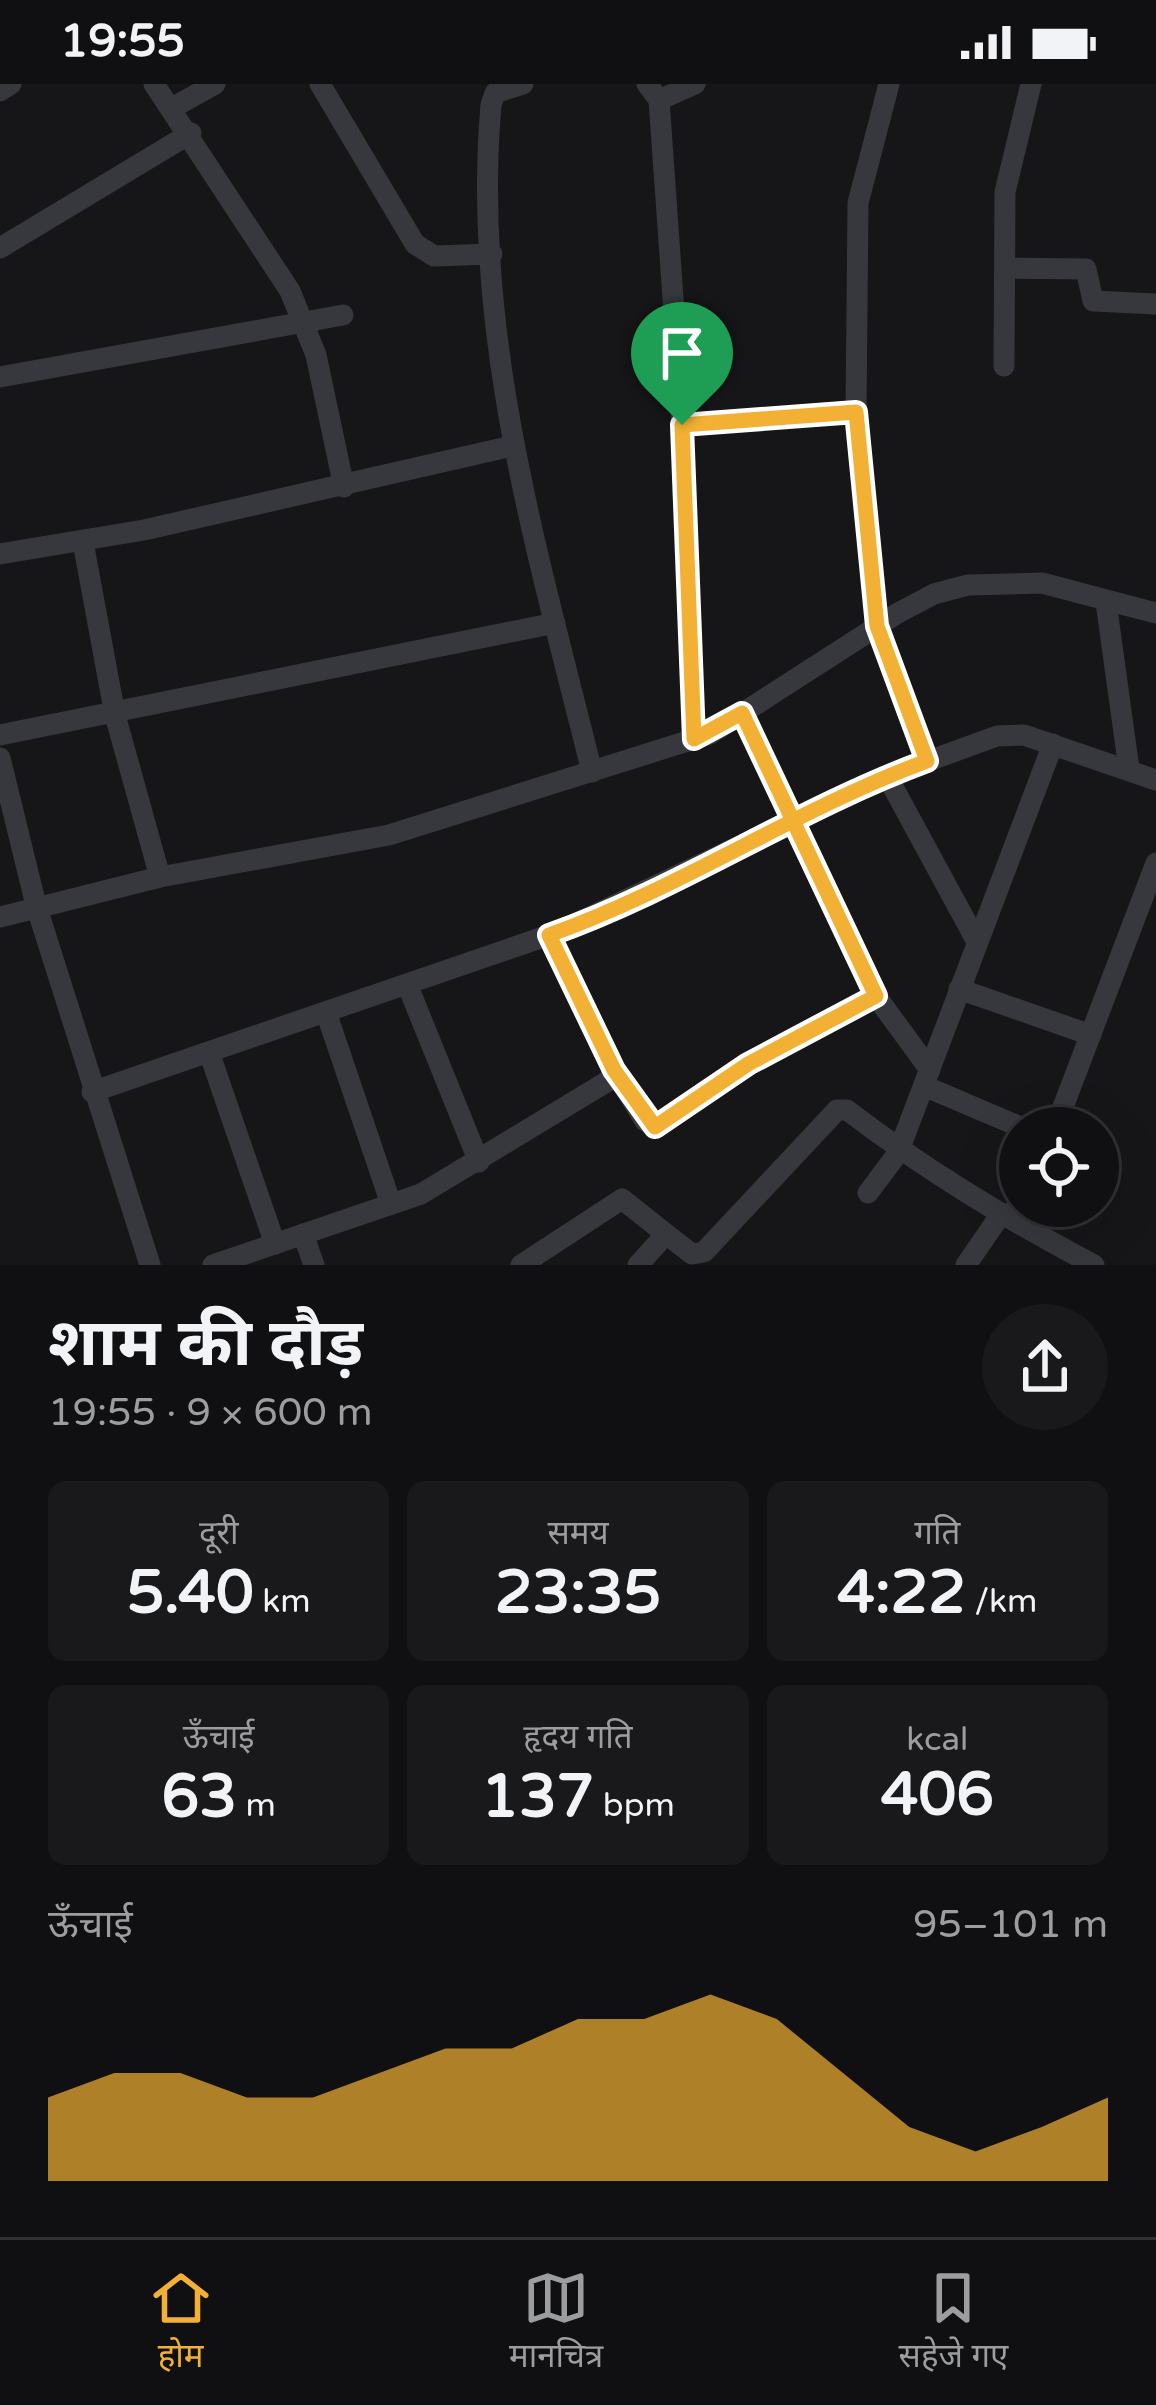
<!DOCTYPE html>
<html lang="hi">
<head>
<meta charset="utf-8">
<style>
  :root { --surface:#101012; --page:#19191b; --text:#f1f3f6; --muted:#9c9d9f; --line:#303032; --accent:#f2b134 }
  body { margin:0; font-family:"Varela Round","Noto Sans Devanagari",sans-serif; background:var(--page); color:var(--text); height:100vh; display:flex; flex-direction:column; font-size:45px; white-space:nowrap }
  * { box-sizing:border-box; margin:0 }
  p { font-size:39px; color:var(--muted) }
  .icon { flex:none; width:66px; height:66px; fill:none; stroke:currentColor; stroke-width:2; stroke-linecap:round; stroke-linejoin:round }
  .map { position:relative; height:1181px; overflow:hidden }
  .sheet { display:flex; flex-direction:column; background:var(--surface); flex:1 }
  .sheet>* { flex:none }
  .tools { position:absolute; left:999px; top:1023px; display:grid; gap:24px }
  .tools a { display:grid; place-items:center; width:120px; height:120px; border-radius:50%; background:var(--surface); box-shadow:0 12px 48px #0002,0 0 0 3px var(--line); font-size:60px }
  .pin { position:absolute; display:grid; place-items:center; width:102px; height:102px; color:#fff; margin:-123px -51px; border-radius:50% 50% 50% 0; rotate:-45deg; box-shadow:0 0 12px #0007 }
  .pin .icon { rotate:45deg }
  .round { display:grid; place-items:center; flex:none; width:126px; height:126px; border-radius:63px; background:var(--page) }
  .summary { display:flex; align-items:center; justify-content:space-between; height:204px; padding:0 48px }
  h1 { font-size:66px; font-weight:700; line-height:90px }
  .stats { display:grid; grid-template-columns:repeat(3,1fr); gap:18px; height:204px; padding:12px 48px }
  .stats div { display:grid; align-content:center; border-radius:18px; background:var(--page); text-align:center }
  .stats b { font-size:60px; font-weight:700 }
  .stats small { font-size:33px; font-weight:400 }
  .stats p { font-size:33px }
  .chart { height:336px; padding:24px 48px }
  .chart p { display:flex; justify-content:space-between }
  .chart svg { width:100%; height:216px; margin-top:12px; fill:var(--accent); opacity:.7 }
  .status { display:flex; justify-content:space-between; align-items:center; height:84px; padding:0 60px; background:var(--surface); direction:ltr }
  .status svg { height:33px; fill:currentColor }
  .tabs { display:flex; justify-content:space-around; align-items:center; height:168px; border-top:3px solid var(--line); background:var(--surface); font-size:33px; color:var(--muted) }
  .tabs a { display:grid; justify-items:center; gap:6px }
  .tabs .current { color:var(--accent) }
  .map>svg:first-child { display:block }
</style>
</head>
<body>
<div class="status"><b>19:55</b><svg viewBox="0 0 49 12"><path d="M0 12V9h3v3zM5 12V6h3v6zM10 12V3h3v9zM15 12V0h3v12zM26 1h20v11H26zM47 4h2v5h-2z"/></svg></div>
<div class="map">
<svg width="1156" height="1181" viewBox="0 0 1156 1181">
  <rect width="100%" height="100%" fill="#161618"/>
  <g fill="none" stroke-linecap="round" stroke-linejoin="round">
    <g stroke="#37383d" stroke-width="21">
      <polyline points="154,0 290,207 316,271 344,403"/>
      <polyline points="320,0 415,160 434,172 492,170"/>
      <path d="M523,0L495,9L491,21C471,249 538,469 592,688"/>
      <polyline points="647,0 659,16 682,341 694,655"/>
      <polyline points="889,0 858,119 856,329 877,543 927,677"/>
      <polyline points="0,7 11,0"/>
      <polyline points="659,16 695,0"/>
      <polyline points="172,24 215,0"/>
      <polyline points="0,164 191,49"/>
      <polyline points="1005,184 1086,185 1093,217 1156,220"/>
      <polyline points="1004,282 1005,108 1031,0"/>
      <polyline points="0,293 343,231"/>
      <polyline points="682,341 856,329"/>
      <polyline points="83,458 115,631 160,793"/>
      <polyline points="0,470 144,446 512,362"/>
      <polyline points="1106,518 1129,685"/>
      <polyline points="742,630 876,912 930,986"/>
      <polyline points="0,651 555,539"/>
      <polyline points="0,674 36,821 150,1181"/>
      <polyline points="887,692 976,856"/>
      <polyline points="0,833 160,793 389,751 710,650 898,529 934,510 968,501 1042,499 1156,529"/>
      <polyline points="407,900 479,1078"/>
      <polyline points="959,905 1091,951"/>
      <polyline points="326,928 391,1120"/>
      <polyline points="209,968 275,1160"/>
      <polyline points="614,986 645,1037 655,1043 748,980 876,912"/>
      <polyline points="924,1002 1023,1044"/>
      <polyline points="92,1008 558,848 887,692 997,652 1024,651 1156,696"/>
      <polyline points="1055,1044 1156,779"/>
      <polyline points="868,1109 898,1069 1053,660"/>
      <polyline points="303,1150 314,1181"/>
      <polyline points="213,1181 421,1110 608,997 614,986 610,974 549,851"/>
      <polyline points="521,1181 622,1115 666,1150"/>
      <path d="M638,1181L666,1150L692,1170L704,1168L837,1026H847C927,1087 1005,1134 1094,1181"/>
      <polyline points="966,1181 997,1136 1024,1122"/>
    </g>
  </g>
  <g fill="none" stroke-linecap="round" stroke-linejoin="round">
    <defs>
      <path id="route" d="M682,341L694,655L742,629L876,912L748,980L655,1043L614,986L549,851C679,805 797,725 927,677L877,542L856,328L682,341"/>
    </defs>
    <use href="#route" stroke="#fff" stroke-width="24"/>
    <use href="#route" stroke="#f2b134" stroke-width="15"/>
  </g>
</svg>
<div class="tools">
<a><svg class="icon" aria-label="locate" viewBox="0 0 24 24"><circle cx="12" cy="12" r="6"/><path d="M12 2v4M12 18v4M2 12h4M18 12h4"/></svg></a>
</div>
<div class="pin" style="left:682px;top:341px;background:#1e9e55"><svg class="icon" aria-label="arrive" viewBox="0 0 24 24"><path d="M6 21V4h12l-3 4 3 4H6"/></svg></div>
</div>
<section class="sheet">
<div class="summary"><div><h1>शाम की दौड़</h1><p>19:55 · 9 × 600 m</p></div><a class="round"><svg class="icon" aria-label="share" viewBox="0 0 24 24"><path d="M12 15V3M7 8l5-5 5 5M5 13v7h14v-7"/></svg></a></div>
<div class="stats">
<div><p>दूरी</p><b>5.40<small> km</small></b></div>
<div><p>समय</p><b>23:35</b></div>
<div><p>गति</p><b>4:22<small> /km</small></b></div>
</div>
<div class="stats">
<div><p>ऊँचाई</p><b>63<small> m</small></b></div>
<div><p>हृदय गति</p><b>137<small> bpm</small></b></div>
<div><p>kcal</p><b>406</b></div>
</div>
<div class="chart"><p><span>ऊँचाई</span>95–101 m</p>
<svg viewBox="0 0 160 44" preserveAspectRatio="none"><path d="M0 44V27L10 22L20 22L30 27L40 27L50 22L60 17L70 17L80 11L90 11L100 6L110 11L120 22L130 33L140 38L150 33L160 27V44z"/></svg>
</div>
</section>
<nav class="tabs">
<a class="current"><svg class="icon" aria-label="home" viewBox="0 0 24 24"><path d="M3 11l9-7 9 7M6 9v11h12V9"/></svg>होम</a>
<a><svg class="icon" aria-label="map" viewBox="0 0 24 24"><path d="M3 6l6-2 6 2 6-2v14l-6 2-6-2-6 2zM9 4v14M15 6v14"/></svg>मानचित्र</a>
<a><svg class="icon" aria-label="saved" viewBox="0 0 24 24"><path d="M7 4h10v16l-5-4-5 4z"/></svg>सहेजे गए</a>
</nav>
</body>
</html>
